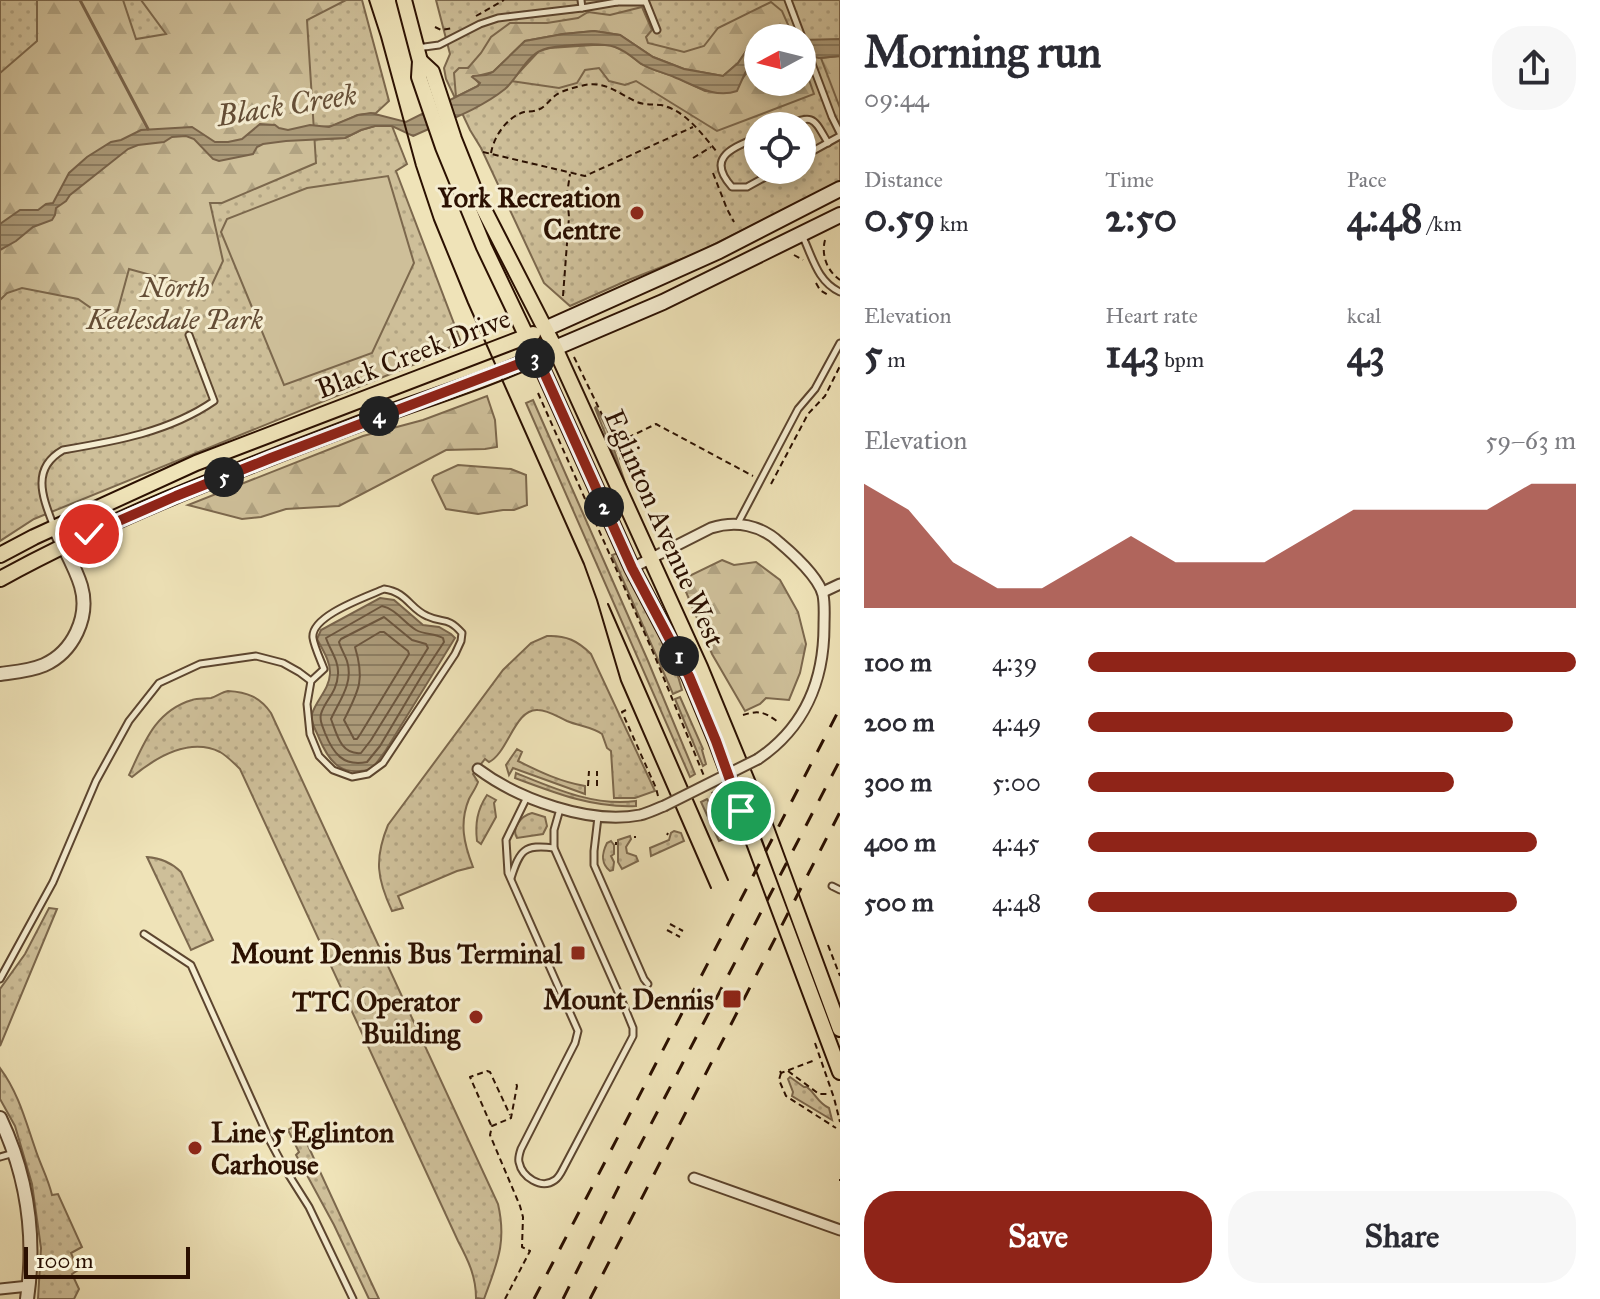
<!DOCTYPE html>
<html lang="en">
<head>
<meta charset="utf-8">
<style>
  :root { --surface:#fff; --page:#f7f7f7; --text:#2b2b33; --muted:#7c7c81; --accent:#8f2418 }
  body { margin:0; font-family:"IM FELL Great Primer",serif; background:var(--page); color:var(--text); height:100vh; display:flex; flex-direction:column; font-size:30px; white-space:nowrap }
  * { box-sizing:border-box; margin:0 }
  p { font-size:26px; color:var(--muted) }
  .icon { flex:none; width:44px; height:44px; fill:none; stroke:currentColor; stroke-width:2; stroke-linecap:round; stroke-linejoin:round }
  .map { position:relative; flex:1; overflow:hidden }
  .sheet { display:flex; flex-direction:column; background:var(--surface); width:760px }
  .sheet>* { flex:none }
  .needle { width:52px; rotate:263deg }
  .tools { position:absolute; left:744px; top:24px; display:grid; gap:16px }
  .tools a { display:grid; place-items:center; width:72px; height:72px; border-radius:50%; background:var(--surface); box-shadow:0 4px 12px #0003; font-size:40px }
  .scale { position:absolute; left:24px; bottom:20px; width:166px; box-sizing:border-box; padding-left:8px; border:4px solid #2b1001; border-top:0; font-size:22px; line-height:28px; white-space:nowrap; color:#2b1001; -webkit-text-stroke:6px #f5edd1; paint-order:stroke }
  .pin { position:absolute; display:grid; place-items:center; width:68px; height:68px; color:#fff; margin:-34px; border:4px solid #fff; border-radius:50%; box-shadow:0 2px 8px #0007 }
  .km { position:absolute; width:40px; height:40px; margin:-20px; border-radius:50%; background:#222; color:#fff; font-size:22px; line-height:40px; text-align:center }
  .round { display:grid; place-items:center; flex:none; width:84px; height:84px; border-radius:32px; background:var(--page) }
  .head { display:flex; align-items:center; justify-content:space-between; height:136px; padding:0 24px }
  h1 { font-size:44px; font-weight:700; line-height:60px }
  .metrics { display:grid; grid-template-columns:repeat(3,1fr); gap:12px; height:136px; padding:8px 24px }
  .metrics div { display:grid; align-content:center }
  .metrics b { font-size:40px; font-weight:700 }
  .metrics small { font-size:22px; font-weight:400 }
  .metrics p { font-size:22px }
  .chart { height:224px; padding:16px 24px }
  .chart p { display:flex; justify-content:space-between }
  .chart svg { width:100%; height:144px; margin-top:8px; fill:var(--accent); opacity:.7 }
  .primary-button { display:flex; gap:16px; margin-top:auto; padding:16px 24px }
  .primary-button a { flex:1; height:92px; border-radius:32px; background:var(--accent); color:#fff; font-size:32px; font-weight:700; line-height:92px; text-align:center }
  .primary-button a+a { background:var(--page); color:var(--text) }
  ul { padding:0 24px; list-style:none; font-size:26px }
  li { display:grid; grid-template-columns:128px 96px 1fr; align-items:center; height:60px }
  li i { height:20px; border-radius:10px; background:var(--accent) }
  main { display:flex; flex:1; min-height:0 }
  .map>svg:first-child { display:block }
</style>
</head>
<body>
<main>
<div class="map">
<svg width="840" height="1299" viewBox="0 0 840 1299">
  <defs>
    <pattern id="green-dots" width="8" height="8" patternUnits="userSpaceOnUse" patternTransform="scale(2)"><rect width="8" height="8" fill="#cebf99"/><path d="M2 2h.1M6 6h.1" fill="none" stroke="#b1a382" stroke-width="1.8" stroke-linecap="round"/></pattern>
    <pattern id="forest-firs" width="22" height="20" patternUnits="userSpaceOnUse" patternTransform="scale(2)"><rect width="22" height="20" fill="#cebf99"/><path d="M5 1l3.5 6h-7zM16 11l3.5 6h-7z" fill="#b1a382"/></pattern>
    <pattern id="water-rules" width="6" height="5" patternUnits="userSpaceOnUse" patternTransform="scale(2)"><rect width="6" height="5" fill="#ac9b7a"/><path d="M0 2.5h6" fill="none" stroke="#8c7d62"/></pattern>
  </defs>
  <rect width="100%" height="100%" fill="#efe3b8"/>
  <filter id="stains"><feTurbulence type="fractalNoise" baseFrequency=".0025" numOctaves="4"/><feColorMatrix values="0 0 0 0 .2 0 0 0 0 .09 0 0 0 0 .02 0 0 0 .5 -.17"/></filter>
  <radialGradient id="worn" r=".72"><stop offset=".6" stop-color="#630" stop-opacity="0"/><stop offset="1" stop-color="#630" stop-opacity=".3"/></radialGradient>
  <g fill="url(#green-dots)" stroke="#7c684d" stroke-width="2" fill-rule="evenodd">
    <polygon points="0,0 362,0 389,101 376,113 358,115 333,126 320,127 310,125 0,224"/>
    <path d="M436,0H840V181L697,253L626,281L570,306L544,283L481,148L470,130L446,79L444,68L450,54ZM758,38H802V82H758ZM758,126H802V170H758Z"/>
    <polygon points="375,126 392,126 407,164 396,171 461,342 415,364 34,519 0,541 0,250 286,141 345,138 361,130"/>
    <polygon points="533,400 648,661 695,774 690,777 526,403"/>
    <polygon points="596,407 607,429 629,494 595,408"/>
    <polygon points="618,553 672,656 682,690 673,694 612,555"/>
    <path d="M547,636C566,635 578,641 591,654L655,791L635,798H614L611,751L607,748L602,734C592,727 579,726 567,721C558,717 548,710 538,710C515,708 508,753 489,762L485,759L473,774L478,782C476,788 472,793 469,799C459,823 464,844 473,867L457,871L398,896L403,908L392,911C377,879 374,859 388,825L503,670L531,643Z"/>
    <path d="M228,691C247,692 260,697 271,713L498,1204C507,1243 497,1263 484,1299L476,1298C476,1276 468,1260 458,1241L240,769C234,763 227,756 220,752C189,737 155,758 132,777L129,775C144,743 155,711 192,700C198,698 205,699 211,698C217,696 222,692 228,691Z"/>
    <polygon points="680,697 703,749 702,750 706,764 703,766 675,699"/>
    <path d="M517,749L522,752L518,761C540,772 561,782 585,786V794L513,768L509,775L506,765Z"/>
    <path d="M516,773C553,788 595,807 636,801V806C593,808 555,793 515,778Z"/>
    <path d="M487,795L496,800L494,803L496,817L481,844L477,841C475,824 477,810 487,795Z"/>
    <polygon points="707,799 728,833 730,837 719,841 701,802"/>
    <path d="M532,813L545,817L547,826L543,834L517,838C511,828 521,816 532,813Z"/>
    <polygon points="674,831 681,833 684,841 651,856 650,848 669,840 671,833"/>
    <polygon points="630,836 631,839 626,847 627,853 636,856 638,861 622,869 618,862 618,840"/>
    <path d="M611,841L614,845V854L611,856L614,862L613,870L610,871C600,863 602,853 607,843Z"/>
    <path d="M147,857C161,858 171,862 181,872L213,940L191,950Z"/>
    <polygon points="49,908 57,909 0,1046 0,989 25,954"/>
    <path d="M0,1068C18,1092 25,1119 35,1148C40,1164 48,1178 52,1195L58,1194L82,1247L71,1253L78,1270L72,1274L79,1289L74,1299H38L41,1248L32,1184L15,1126L0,1099Z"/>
    <path d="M790,1077L804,1087H807C817,1095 817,1102 829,1108L832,1120L792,1096L793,1092L788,1079Z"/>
    <polygon points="298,1124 371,1282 379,1299 369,1299 334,1225 296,1155 299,1152 288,1130"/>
  </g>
  <g fill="url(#forest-firs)" stroke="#7c684d" stroke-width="2">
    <polygon points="37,0 123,0 136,39 166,34 141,0 346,0 307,20 316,163 222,203 210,203 223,261 209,291 129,269 114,324 78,299 22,288 7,293 0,300 0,73 37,41"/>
    <polygon points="771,2 782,11 794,38 758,38 758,42 749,47 738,63 723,76 684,69 653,57 620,35 594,31 563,34 525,41 493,72 473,77 479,83 478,86 456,97 454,73 459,68 468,68 481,53 491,37 510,23 547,23 578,18 588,12 610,15 642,7 652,30 646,37 648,43 684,52 704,46 718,28"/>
    <polygon points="593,45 611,45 625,51 641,64 655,70 676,77 705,91 725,93 742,79 758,58 758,82 802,82 802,60 814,94 717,131 636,81 625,85 609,81 599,68 585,70 577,83 559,88 511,81 539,51 550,48"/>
    <polygon points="840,56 840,108 821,58"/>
    <polygon points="487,396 495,420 497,447 485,449 446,450 339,506 286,509 261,517 242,519 188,505 363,436 423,420"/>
    <polygon points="458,465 511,469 526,475 527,505 514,510 503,510 478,514 446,509 432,480 434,476"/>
    <polygon points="722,560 734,565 756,562 780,580 798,612 806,644 800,673 789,700 766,698 760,704 745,711 712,654 681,580"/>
  </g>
  <polygon fill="#cebf99" stroke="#7c684d" stroke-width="2" points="388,176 414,263 372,353 284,385 221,232 227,219 307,188"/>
  <g fill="url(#water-rules)" stroke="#78634a" stroke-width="2">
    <path d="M594,31L620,35L653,57L684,69L723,76L738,63L749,47L758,42V58L745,73L737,91C715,99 694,85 674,77C663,72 650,70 640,63C632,57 626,51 615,47C600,42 565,45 548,48C526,53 520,76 505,89C479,110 443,122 413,136L392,126H375L361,130L345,138L286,141L263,144L257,147L253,154L219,161L213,159L194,139L186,136L172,137L164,142L138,145L128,149L70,195L66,201L56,208L55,215L52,220L33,227L16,241L0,250V224L20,210H38L46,204L53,203L69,173L87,157L111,142L121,140L141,130L192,127L215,142H228L242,139L260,124L275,125L279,128L288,130L310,125L329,127L358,115L371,113L406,122L478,86L480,83L472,77L473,76L486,75L493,72L525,41L563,34Z"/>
    <polygon points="840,39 840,56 819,58 802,54 802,40"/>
    <path d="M380,598L394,600L423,625L439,627L451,634L455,638L386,750L372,769C342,777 330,764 319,738C316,730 310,722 312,714C316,700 329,690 330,674C331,662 322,649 317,639L321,630Z"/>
  </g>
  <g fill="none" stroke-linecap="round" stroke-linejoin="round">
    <g stroke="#6c563e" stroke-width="2">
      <path d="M382,606C396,609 404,623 416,630C425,635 434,633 443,638L444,642L421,677L380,746L367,762C343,767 333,753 325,733C323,727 319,721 321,714C325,700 337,693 338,674C339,661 330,650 326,638Z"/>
      <path d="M384,617L412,640L426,644L428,648L371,740L361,753C341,755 337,735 331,719C339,701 354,683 347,661C345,655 341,649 339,642L341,639Z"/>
      <path d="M380,632H384L408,651L409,654L361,733L357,739H354L344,720C359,690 365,680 355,647Z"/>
    </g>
    <polyline stroke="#78634a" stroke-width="3" points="80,0 148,129"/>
    <defs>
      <g id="service">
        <polyline points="581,0 582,8 617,2 616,0"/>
        <polyline points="645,0 657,30"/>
        <polyline points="788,0 832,117 840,133"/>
        <polyline points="617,2 645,2"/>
        <polyline points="417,48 439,45 480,24 498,18 582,8"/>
        <path d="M785,126C814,114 813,117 828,143"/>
        <path d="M758,137C733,148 705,157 732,187H747L778,170"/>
        <polyline points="802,157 840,136"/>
        <path d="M802,235C813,258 817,281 840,292"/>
        <polyline points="738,523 798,409 815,389 840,343"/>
        <path d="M54,527C43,498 30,469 63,450C116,441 169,432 214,401L189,335"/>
        <path d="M384,589C407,592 410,609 427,616C444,624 447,616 462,633L461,641L455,654L383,763L368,774L352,777L333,770L319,756L310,734L307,704L311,681L324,669C321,661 314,646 313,638C310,616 366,597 384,589Z"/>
        <path d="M527,797L506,840L508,873L578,1031L575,1043L521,1149C520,1152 518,1158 519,1162C522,1177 541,1190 555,1180C558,1178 562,1171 563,1169L633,1036V1028L622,1001L554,848V830L560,809"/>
        <polyline points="598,817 594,851 594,865 644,979 648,984"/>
        <path d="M511,878C520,850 524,844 554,848"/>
        <polyline points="832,886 840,890"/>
        <polyline points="144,934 191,965 270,1141 285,1169 309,1207 353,1299"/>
        <polyline points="0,979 53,882 96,781 129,721 159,683 200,664 256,656 283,663 299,672 311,681"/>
        <polyline points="0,1157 14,1153"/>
      </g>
      <g id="minor">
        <path d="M632,568L711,528C736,520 761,525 780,543C793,554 819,578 823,595C825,605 824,616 824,626C824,681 804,728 758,759"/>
        <polyline points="823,592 840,584"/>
        <path d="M478,769C518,799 590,825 640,815C648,813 656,809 664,806"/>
        <polyline points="694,1178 840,1230"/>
        <polyline points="0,1289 29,1286"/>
      </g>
      <g id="tertiary">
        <path d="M0,674C15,672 30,671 44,665C73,652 90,617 81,586C75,566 63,547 55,528"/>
        <path d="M0,1118C27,1175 36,1237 27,1299"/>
      </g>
      <g id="secondary">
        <polyline points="545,329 719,251 840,189"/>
        <polyline points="555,348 663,302 840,215"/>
      </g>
      <g id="primary">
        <polyline points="404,0 420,61 419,77 443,147 484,247 546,377 632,568 689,676 716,741 840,1072"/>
        <polyline points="420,61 432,72 454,139 476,194 555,348 700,667 763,820 840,1029"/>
        <polyline points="0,555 34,537 196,463 533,334"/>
        <path d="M0,579C120,513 251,465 379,416C434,396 490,379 543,354"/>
      </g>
    </defs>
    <use href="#service" stroke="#5c452f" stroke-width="9"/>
    <use href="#minor" stroke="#5c452f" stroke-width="13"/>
    <use href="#tertiary" stroke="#5c452f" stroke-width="16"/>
    <use href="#secondary" stroke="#2b1001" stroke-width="18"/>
    <use href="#primary" stroke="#2b1001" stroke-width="18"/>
    <g stroke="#2b1001" stroke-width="2" stroke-dasharray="6 4" stroke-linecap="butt">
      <polyline points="476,16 504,0"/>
      <polyline points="435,27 441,30 453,28"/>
      <polyline points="483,152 585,176 693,127"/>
      <path d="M491,153C494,136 507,117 524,112C528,111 533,112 537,110C545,108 549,100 556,95C563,90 576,87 585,85C606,81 619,94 637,102C645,105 652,104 661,105C685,110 702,134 717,152"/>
      <polyline points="693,158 711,147"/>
      <polyline points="713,173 727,209 734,222"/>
      <path d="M825,240C821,255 827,271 840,280"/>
      <polyline points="794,255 803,260"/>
      <polyline points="816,283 820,290 828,295"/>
      <polyline points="563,296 569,217 567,194 570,174"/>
      <polyline points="574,357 610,431 621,460"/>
      <polyline points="538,393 653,652 704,776"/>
      <polyline points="619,442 656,424 753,476"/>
      <polyline points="771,484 808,414 825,396 840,366"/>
      <polyline points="626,710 622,712 656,788 658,796"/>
      <path d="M743,715C759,710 765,712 778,722"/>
      <polyline points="588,786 589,771"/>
      <polyline points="597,786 597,771"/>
      <polyline points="712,792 734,828"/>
      <polyline points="667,835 668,833"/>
      <polyline points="635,836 635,838"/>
      <polyline points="616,842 616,845"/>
      <polyline points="670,924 683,931"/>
      <polyline points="667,930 680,937"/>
      <polyline points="828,945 840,976"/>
      <polyline points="815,1043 834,1098 840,1122"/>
      <polyline points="780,1071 781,1073 815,1060"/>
      <polyline points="788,1071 819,1094 827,1094"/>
      <polyline points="781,1073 779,1080 786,1096 836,1128"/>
      <polyline points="491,1125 470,1077 487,1071 490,1072 510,1115"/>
      <polyline points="839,1180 840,1180"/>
      <polyline points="505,1299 530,1251 522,1247 523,1217 520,1206 490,1135 492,1126 511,1118 517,1086 516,1083"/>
    </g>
    <use href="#service" stroke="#f5edd1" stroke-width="5"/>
    <use href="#minor" stroke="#f5edd1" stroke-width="9"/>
    <use href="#tertiary" stroke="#f5edd1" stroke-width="12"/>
    <use href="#secondary" stroke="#f5edd1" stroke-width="14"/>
    <use href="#primary" stroke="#efe3b8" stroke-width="14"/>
    <g stroke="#2b1001" stroke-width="2">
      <polyline points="369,0 381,37 416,166 434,220 468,303 584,564 597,600 621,681 711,888"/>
      <polyline points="608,604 728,880"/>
    </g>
    <g stroke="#2b1001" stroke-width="3" stroke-dasharray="14 14" stroke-linecap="butt">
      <polyline points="534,1299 840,708"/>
      <polyline points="563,1299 623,1178 840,760"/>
      <polyline points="590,1299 840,812"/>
    </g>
    <defs>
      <polyline id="minor-bridge" points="664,806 758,759"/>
    </defs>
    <use href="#minor-bridge" stroke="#5c452f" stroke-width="13" stroke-linecap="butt"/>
    <use href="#minor-bridge" stroke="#f5edd1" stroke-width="9"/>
  </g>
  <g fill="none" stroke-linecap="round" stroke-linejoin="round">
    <defs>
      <polyline id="route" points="89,534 176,496 271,458 537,357 632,568 689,676 716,741 741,811"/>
    </defs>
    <use href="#route" stroke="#fff" stroke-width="16"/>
    <use href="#route" stroke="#8f2418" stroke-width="10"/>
  </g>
  <g fill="#8f2418" stroke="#f5edd1" stroke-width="3">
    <circle cx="637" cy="213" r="8"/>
    <rect x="570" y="945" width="16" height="16" rx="4"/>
    <rect x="722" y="989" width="20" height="20" rx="4"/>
    <circle cx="476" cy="1017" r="8"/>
    <circle cx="195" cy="1148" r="8"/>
  </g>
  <g text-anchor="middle" stroke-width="6" stroke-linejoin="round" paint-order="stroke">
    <g font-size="28" font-weight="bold" fill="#2b1001" stroke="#f5edd1" text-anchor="end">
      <text x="621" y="207">York Recreation<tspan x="621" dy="32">Centre</tspan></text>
      <text x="562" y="963">Mount Dennis Bus Terminal</text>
      <text x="714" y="1009">Mount Dennis</text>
      <text x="460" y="1011">TTC Operator<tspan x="460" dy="32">Building</tspan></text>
      <text x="211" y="1142" text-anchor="start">Line 5 Eglinton<tspan x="211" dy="32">Carhouse</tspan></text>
    </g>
    <g font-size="28" font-style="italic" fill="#644d36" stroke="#f5edd1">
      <text x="175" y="297">North<tspan x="175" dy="32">Keelesdale Park</tspan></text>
    </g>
    <g font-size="28" fill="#2b1001" stroke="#f5edd1">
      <text transform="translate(413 353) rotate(-21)" y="10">Black Creek Drive</text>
      <text transform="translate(665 528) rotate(66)" y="10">Eglinton Avenue West</text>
    </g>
    <g font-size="30" font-style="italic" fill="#654f37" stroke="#f5edd1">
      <text transform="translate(287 105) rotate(-9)" y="10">Black Creek</text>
    </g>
  </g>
  <rect width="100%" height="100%" filter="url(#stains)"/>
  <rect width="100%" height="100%" fill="url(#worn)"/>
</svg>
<div class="tools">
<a><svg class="needle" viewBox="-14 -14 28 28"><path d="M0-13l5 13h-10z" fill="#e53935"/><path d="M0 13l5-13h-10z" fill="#7c7c81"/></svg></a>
<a><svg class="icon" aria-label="locate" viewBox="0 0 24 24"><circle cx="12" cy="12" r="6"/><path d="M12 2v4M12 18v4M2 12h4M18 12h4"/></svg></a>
</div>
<div class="scale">100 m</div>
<div class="pin" style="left:741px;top:811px;background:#1e9e55"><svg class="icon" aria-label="arrive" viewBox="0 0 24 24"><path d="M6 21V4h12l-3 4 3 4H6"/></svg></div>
<div class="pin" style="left:89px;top:534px;background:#d93025"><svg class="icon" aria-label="check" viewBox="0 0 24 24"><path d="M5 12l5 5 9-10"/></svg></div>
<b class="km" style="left:679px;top:656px">1</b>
<b class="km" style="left:604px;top:507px">2</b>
<b class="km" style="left:535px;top:358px">3</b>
<b class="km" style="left:379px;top:416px">4</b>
<b class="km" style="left:224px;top:477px">5</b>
</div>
<section class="sheet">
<div class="head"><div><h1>Morning run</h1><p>09:44</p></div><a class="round"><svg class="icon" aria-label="share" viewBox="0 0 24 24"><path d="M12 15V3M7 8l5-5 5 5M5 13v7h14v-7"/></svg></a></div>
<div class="metrics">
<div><p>Distance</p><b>0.59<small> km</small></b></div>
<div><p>Time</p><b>2:50</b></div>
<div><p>Pace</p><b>4:48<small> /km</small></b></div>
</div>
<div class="metrics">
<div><p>Elevation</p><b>5<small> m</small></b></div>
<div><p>Heart rate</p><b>143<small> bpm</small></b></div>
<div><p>kcal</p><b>43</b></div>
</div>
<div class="chart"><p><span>Elevation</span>59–63 m</p>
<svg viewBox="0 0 160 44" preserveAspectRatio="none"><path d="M0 44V6L10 14L20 30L30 38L40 38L50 30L60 22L70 30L80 30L90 30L100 22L110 14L120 14L130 14L140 14L150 6L160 6V44z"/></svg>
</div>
<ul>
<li><b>100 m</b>4:39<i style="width:100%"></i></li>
<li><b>200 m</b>4:49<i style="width:87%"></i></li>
<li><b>300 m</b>5:00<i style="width:75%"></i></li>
<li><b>400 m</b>4:45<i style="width:92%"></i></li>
<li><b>500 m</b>4:48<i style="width:88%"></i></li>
</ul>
<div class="primary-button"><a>Save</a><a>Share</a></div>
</section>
</main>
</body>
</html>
